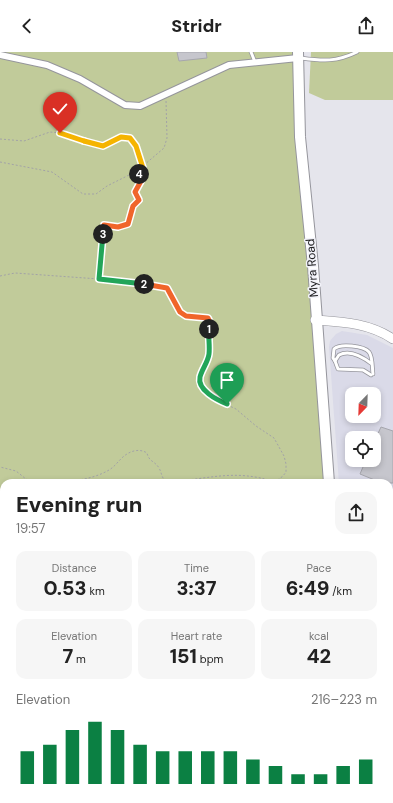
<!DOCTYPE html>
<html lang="en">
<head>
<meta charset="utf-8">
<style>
  :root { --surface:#fff; --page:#f6f6f6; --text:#222; --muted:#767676; --accent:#0b8043 }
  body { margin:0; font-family:"DM Sans",sans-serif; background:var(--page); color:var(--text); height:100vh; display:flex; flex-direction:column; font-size:15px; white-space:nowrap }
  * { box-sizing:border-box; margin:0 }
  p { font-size:13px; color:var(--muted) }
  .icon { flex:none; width:22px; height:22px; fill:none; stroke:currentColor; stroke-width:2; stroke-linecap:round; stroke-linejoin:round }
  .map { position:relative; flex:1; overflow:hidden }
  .drawer { position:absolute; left:0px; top:427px; width:393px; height:324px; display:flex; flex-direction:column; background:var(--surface); border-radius:12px 12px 0 0; box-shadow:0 2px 6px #0003 }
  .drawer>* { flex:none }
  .needle { width:26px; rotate:203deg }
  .buttons { position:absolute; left:345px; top:335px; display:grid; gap:8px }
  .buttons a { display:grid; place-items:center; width:36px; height:36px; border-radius:8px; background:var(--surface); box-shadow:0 2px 6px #0003; font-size:20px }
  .pin { position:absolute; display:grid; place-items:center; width:34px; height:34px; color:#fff; margin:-41px -17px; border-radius:50% 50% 50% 0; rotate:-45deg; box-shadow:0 0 4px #0007 }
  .pin .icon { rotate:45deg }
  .km { position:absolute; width:20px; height:20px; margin:-10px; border-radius:50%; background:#222; color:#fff; font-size:11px; line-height:20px; text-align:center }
  .round { display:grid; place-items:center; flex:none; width:42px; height:42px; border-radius:12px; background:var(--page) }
  .overview { display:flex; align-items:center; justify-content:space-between; height:68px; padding:0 16px }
  h1 { font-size:22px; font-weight:800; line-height:30px }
  .stats { display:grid; grid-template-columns:repeat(3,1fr); gap:6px; height:68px; padding:4px 16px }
  .stats div { display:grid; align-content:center; border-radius:10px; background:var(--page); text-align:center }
  .stats b { font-size:20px; font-weight:800 }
  .stats small { font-size:11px; font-weight:400 }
  .stats p { font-size:11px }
  .chart { height:112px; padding:8px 16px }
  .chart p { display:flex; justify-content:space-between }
  .chart svg { width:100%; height:72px; margin-top:4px; stroke:var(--accent); stroke-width:6 }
  header { display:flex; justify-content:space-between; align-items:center; height:52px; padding:0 16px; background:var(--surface); font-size:18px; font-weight:800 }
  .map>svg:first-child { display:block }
</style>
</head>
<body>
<header><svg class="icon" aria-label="back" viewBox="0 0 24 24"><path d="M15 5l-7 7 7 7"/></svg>Stridr<svg class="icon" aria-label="share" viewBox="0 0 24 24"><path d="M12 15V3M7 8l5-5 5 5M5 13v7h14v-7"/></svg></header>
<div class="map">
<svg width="393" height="751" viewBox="0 0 393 751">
  <rect width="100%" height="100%" fill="#e5e5ec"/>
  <g fill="#dadae8" fill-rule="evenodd">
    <path d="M342,279L367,283L393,296V529L389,527V431H339L329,295L330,289L336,282ZM352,342H374V364H352ZM352,386H374V408H352Z"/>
    <polygon points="0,524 4,524 4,747 348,747 349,751 0,751"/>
    <polygon points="389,542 393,544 393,671 389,669"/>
  </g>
  <g fill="#c1cb9a">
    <polygon points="0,0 298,0 330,431 4,431 4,509 0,509"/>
    <polygon points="311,0 393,0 393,48 325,48 309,41"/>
  </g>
  <g fill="#c6c6cd" stroke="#a6a6ad">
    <polygon points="177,0 206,0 207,6 179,9"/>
    <polygon points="381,375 393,379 393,431 382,431 360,422 366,408 374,408 374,390"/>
  </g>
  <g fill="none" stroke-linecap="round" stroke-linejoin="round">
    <defs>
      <g id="service">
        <polyline points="251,0 255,10"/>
        <path d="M301,6C323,9 337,10 357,0"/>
        <polyline points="335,309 338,317 363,318 371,323"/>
        <path d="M372,312C363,305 350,297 339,303L335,309L333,306L334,297C340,291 364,294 369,300C373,305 372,316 373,322"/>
        <polyline points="389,553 393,554"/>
        <path d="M389,640C393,624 392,606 389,590"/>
      </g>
      <g id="minor">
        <polyline points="0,3 47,13 80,27 125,53 140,54 229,13 298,6"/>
        <polyline points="389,746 393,748"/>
      </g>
      <g id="secondary">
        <path d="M315,268C343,270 369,271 393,287"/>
        <polyline points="0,509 4,509"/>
      </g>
      <g id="trunk">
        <polyline points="298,0 300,85 313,214 329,431"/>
        <polyline points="389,534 393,535"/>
        <polyline points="361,747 363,751"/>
      </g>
    </defs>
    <use href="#service" stroke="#95959c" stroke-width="4.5"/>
    <use href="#minor" stroke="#95959c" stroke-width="8"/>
    <use href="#secondary" stroke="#95959c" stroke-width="10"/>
    <use href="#trunk" stroke="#95959c" stroke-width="12"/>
    <g stroke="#a2a2a7" stroke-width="1" stroke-dasharray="2 2" stroke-linecap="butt">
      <path d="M0,87L24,89L50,80L60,81L98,94C106,93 112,89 118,86C135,78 139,104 143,115"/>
      <polyline points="0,110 52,120 83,142 96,142 107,134 137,119 164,96 167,86 166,48"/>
      <path d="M0,224L15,221L99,227L167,236L180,260L186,264L208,266L210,270L208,285L209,302L200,326V330L202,336L217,348L236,357L256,374L274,386L284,404L286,412V420L283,424L275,430C233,416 207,428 166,430C161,425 162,421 159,416C155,409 149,410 147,401C141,397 133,398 127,402C120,406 116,414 109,418C87,431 56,430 31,431L16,419L0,415"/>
      <polyline points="99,227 99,211 102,205 102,175 128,172 133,154 139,148 135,140 141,129 138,120"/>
      <polyline points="281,428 305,431"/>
    </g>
    <use href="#service" stroke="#fff" stroke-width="3"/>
    <use href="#minor" stroke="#fff" stroke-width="6"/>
    <use href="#secondary" stroke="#fff" stroke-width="9"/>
    <use href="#trunk" stroke="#fff" stroke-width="10"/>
  </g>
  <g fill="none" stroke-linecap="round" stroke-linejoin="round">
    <defs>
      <path id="split-1" d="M209,277C208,285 210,293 209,302C208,310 202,317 200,325C197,338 217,348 227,352"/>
      <polyline id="split-2" points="144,232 167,236 180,260 186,264 208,266 210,270 209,277"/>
      <polyline id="split-3" points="103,182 99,227 144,232"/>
      <polyline id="split-4" points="103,182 104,173 118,175 128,172 133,154 139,148 135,140 141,129 139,122"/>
      <polyline id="split-5" points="84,89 103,94 121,85 130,86 136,94 143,116 137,119 139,122"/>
      <polyline id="split-6" points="60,81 84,89"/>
    </defs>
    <use href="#split-1" stroke="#fff" stroke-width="8"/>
    <use href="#split-2" stroke="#fff" stroke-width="8"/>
    <use href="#split-3" stroke="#fff" stroke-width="8"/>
    <use href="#split-4" stroke="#fff" stroke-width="8"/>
    <use href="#split-5" stroke="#fff" stroke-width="8"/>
    <use href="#split-6" stroke="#fff" stroke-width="8"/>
    <use href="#split-1" stroke="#22a559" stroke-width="5"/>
    <use href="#split-2" stroke="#f0652b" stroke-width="5"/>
    <use href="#split-3" stroke="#22a559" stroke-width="5"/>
    <use href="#split-4" stroke="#f0652b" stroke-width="5"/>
    <use href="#split-5" stroke="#f5b400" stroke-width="5"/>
    <use href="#split-6" stroke="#f5b400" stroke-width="5"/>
  </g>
  <g text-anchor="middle" stroke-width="3" stroke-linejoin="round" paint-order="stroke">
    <g font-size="12" fill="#212123" stroke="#f2f2f9">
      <text transform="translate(312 216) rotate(-94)" y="4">Myra Road</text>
    </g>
  </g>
</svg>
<div class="buttons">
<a><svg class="needle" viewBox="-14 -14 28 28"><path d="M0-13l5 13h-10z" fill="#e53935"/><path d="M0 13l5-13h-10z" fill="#767676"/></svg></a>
<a><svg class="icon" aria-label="locate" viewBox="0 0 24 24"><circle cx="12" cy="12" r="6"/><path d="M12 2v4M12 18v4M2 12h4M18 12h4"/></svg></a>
</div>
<div class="pin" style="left:227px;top:352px;background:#1e9e55"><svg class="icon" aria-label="arrive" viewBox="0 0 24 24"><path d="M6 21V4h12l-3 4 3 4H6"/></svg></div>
<div class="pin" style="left:60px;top:81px;background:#d93025"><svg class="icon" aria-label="check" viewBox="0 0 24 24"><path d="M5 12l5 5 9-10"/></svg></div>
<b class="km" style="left:209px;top:277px">1</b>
<b class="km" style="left:144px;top:232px">2</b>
<b class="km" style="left:103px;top:182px">3</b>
<b class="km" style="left:139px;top:122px">4</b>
<section class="drawer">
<div class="overview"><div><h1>Evening run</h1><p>19:57</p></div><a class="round"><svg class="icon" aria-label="share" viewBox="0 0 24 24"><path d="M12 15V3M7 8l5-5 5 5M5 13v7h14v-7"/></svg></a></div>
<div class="stats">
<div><p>Distance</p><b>0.53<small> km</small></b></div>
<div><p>Time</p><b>3:37</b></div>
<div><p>Pace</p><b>6:49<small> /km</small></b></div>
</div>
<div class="stats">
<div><p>Elevation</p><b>7<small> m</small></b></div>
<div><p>Heart rate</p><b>151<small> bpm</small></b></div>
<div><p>kcal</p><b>42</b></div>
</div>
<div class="chart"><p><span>Elevation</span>216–223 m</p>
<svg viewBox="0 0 160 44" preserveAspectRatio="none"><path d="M5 44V24M15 44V20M25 44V11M35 44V6M45 44V11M55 44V20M65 44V24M75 44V24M85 44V24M95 44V24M105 44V29M115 44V33M125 44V38M135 44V38M145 44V33M155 44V29"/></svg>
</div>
</section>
</div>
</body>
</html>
